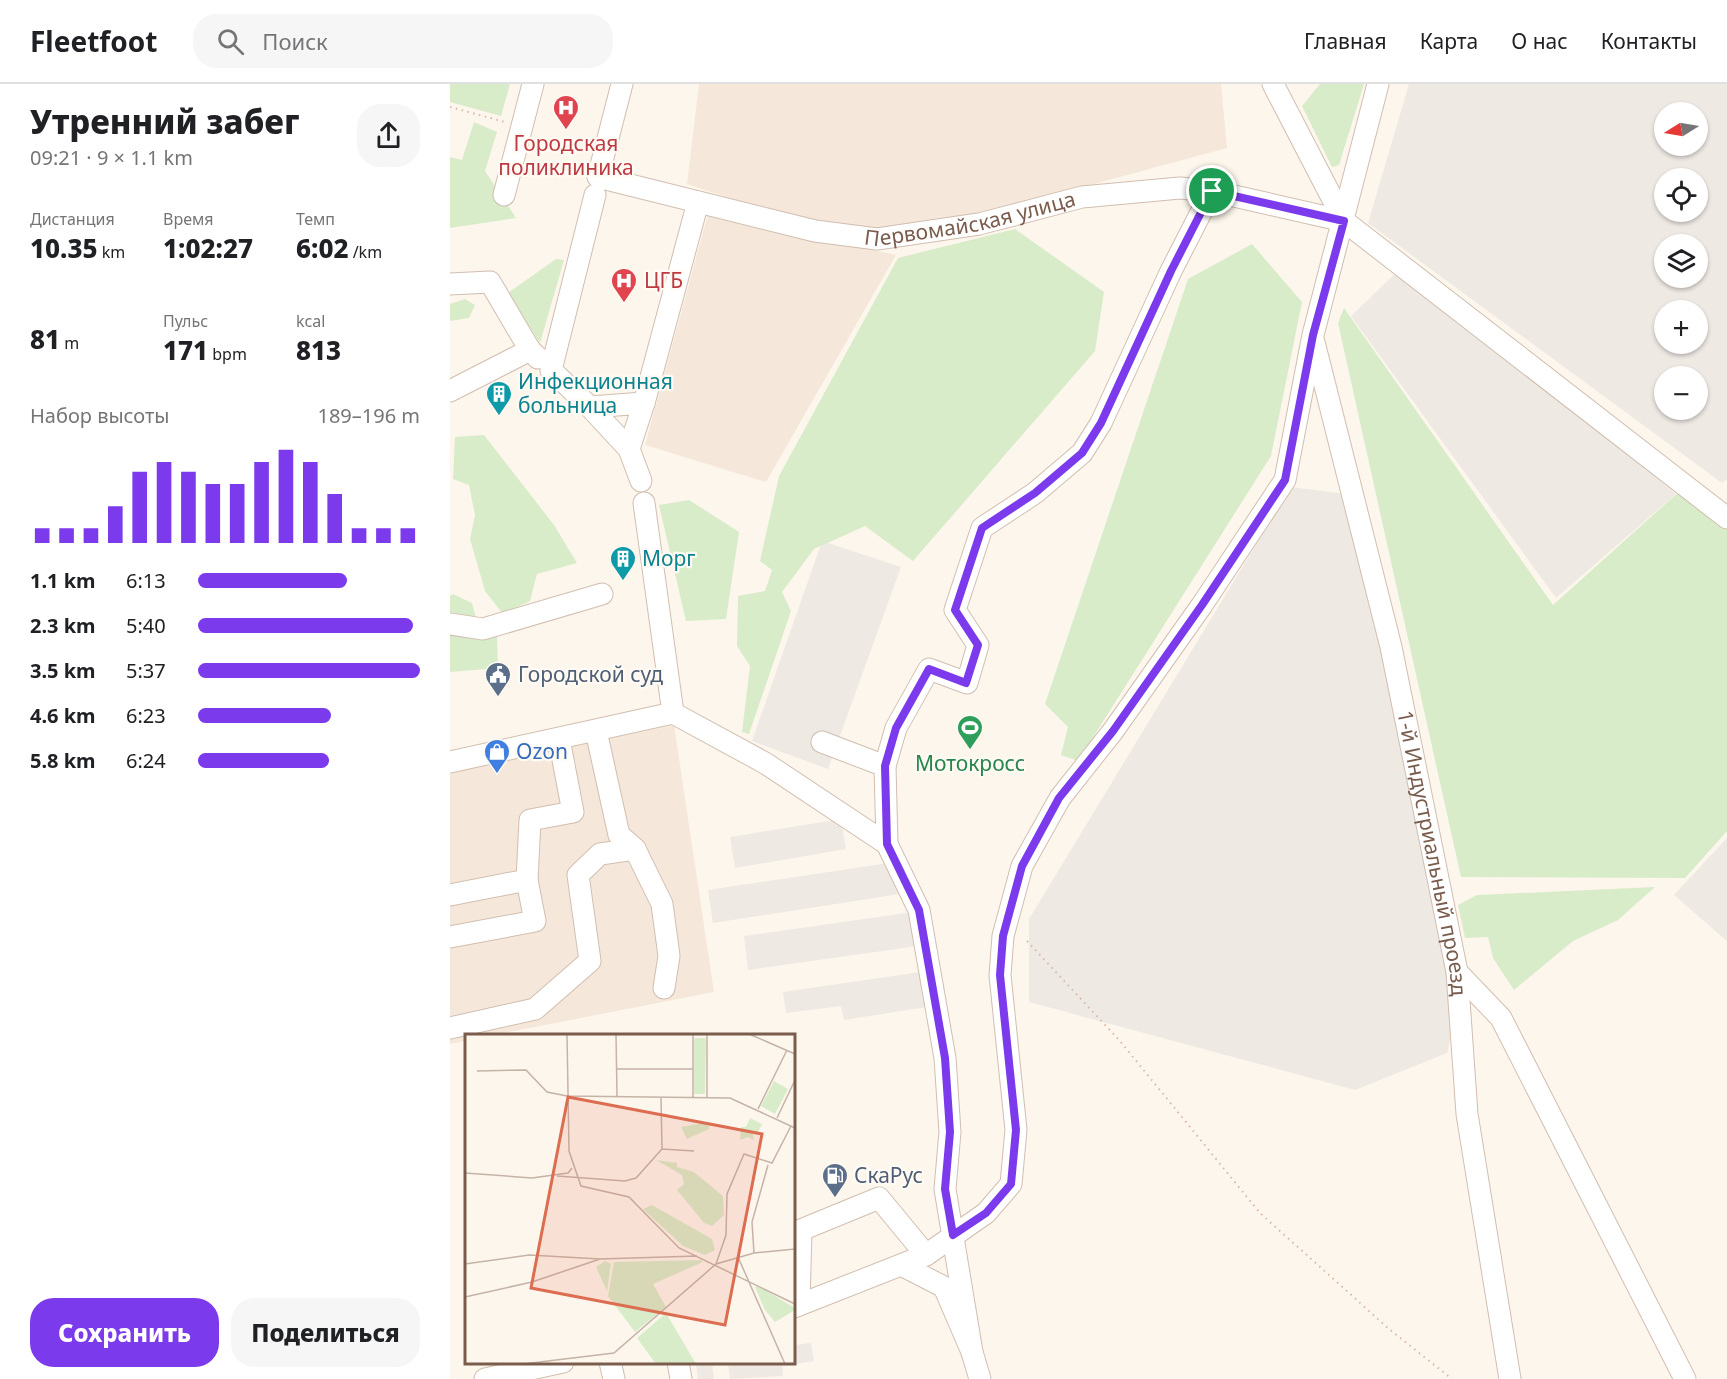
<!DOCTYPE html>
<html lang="ru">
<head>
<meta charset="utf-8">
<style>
  :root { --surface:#fff; --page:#f6f6f6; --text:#202124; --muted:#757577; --line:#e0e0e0; --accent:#7c3aed }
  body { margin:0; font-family:"Noto Sans",sans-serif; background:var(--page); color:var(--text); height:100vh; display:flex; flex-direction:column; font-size:22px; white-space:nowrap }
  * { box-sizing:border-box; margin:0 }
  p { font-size:20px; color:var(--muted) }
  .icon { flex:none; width:33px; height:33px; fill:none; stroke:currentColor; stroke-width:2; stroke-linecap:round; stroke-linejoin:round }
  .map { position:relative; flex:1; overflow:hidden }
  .details { display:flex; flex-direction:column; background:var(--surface); width:450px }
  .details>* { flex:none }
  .needle { width:39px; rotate:259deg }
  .fabs { position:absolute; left:1204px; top:18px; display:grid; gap:12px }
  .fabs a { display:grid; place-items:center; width:54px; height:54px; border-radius:50%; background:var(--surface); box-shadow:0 2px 4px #0004; font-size:30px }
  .pin { position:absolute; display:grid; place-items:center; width:51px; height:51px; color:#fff; margin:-26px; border:3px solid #fff; border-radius:50%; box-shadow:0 2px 6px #0007 }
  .round { display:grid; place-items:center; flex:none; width:63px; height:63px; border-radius:24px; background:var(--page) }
  .head { display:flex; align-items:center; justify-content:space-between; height:102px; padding:0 30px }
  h1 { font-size:33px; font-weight:800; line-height:45px }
  .figures { display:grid; grid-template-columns:repeat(3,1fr); gap:9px; height:102px; padding:6px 30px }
  .figures div { display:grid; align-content:center }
  .figures b { font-size:26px; font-weight:800 }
  .figures small { font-size:16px; font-weight:400 }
  .figures p { font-size:16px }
  .chart { height:168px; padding:12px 30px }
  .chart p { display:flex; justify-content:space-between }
  .chart svg { width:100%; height:108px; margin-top:6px; stroke:var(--accent); stroke-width:6 }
  .primary-button { display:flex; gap:12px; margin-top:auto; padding:12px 30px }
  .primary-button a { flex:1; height:69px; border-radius:24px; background:var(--accent); color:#fff; font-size:24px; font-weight:800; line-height:69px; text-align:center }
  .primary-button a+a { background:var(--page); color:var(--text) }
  ul { padding:0 30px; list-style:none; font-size:20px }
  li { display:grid; grid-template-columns:96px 72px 1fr; align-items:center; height:45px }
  li i { height:15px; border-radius:8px; background:var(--accent) }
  header { display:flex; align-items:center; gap:36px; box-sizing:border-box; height:84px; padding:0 30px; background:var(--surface); border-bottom:2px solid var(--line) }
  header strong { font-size:28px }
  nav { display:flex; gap:33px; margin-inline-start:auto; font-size:21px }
  .search { width:420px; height:54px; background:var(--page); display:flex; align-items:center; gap:15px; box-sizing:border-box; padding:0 21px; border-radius:24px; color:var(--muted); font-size:22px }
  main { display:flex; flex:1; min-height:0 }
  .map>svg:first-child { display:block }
</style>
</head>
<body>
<header>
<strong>Fleetfoot</strong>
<div class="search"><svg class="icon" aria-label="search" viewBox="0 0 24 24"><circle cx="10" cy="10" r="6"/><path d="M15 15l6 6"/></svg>Поиск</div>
<nav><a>Главная</a><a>Карта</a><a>О нас</a><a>Контакты</a></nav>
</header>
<main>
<section class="details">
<div class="head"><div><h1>Утренний забег</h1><p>09:21 · 9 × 1.1 km</p></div><a class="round"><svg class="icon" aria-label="share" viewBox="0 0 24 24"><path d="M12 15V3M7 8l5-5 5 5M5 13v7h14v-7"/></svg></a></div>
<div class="figures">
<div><p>Дистанция</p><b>10.35<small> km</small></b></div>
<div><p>Время</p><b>1:02:27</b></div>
<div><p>Темп</p><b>6:02<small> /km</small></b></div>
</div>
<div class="figures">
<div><b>81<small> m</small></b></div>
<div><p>Пульс</p><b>171<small> bpm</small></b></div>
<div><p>kcal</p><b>813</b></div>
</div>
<div class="chart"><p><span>Набор высоты</span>189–196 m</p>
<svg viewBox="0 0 160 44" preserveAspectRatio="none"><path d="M5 44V38M15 44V38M25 44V38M35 44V29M45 44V15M55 44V11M65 44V15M75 44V20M85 44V20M95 44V11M105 44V6M115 44V11M125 44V24M135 44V38M145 44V38M155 44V38"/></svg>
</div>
<ul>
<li><b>1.1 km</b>6:13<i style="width:67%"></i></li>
<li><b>2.3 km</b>5:40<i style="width:97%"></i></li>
<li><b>3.5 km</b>5:37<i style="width:100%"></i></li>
<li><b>4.6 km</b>6:23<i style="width:60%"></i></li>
<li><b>5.8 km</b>6:24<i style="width:59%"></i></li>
</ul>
<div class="primary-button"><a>Сохранить</a><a>Поделиться</a></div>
</section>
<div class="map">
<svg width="1277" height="1295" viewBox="0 0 1277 1295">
  <rect width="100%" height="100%" fill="#fdf6ec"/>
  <g fill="#f5e8da">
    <polygon points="249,0 771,0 777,64 503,138 420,149 357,140 237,100"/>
    <polygon points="258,130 446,171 316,398 195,361"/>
    <polygon points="224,641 264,908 44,951 16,952 16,957 0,960 0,687"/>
  </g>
  <g fill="#efe9e4" fill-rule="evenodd">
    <path d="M959,0H1277V395L1272,399L918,139ZM1215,28H1248V62H1215ZM1215,94H1248V128H1215ZM1215,160H1248V194H1215ZM1215,226H1248V260H1215ZM1215,292H1248V326H1215Z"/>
    <polygon points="954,181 1226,410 1106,514 901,232"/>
    <polygon points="841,403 903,411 1013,899 997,969 905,1006 579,918 579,835"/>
    <polygon points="372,457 451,483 378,685 302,657"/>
    <polygon points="391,735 396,765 285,784 280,753"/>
    <polygon points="1277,754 1277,857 1224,811"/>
    <polygon points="445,778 450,810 263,839 258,806"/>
    <polygon points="463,828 468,862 298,886 294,852"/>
    <polygon points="477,887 483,922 394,936 391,922 336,929 333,908"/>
    <polygon points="361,1259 364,1277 334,1282 333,1279 344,1278 344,1261"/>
    <polygon points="246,1279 262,1279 264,1295 248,1295"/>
    <polygon points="278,1279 332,1279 333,1292 280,1295"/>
  </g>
  <g fill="#d8ecc9">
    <polygon points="0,0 60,0 51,32 0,18"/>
    <polygon points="870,0 914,0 889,81 882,83 852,22"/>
    <polygon points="24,38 47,48 35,87 66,134 0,144 0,73 12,76"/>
    <polygon points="565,145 654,208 645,267 463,477 415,442 364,465 332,508 341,527 299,650 292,648 300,582 287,562 288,512 315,507 322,486 310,477 329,392 448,174"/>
    <polygon points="802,160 852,218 821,372 628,677 611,671 618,643 595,620 738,195"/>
    <polygon points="106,175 114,176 90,259 58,209"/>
    <polygon points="15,215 25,221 19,234 0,237 0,220"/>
    <polygon points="894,224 1103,521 1232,405 1277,444 1277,747 1235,794 1011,793 888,239"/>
    <polygon points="34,351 104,441 127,479 87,490 80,517 53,530 35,507 20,455 25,431 19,401 3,395 5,353"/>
    <polygon points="239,416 289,448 276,535 236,537 209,421"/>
    <polygon points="3,510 22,519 26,534 0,531 0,512"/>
    <polygon points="0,546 47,552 48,584 0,588"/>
    <polygon points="1205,803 1168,836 1123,857 1064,906 1043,874 1038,853 1015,854 1008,821 1027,811"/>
  </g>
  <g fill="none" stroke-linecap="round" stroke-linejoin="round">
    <defs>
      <g id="minor">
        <path id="s1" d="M172,0L148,93L365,147L427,155L529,140L632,113L730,104L762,107L894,137"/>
        <polyline points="823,0 894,137 1277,434"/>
        <polyline points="54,111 83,0"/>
        <polyline points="0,200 40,198 80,266"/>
        <path id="s2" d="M864,258L941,563L1007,888L1017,1030L1060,1295"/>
        <polyline points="0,307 80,266 88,274"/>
        <polyline points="194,319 248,118"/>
        <polyline points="140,323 194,319 179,365 140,323 101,286 145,111"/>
        <polyline points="179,365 191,397"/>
        <polyline points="194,419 223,629"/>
        <polyline points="0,540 33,545 152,510"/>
        <polyline points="223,629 315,679 437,760 469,826 495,974 500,1048 495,1105 522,1268"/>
        <polyline points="146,647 169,751 185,765 212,820 219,872 214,904"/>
        <polyline points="372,658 435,682"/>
        <polyline points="0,678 223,629"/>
        <polyline points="437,760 435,682 446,644 479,585 517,599 528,561 505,526 532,444 585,409 632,369 651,339 721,187 762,107"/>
        <polyline points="0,811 77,796"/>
        <polyline points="0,853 85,837 77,796 80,736 123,728 109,655"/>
        <polyline points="1007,888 1051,934 1235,1295"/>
        <polyline points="0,944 85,925 140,877 128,791 150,770 185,765"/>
        <polyline points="453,1182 494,1203 522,1268 530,1295"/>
        <polyline points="349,1221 351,1146 429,1114 476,1171"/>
        <polyline points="344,1223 476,1171 536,1129 561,1100 566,1046 550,891 553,852 572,782 610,714 663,647 752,521 835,396 863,251 928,0"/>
        <polyline points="160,1278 164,1295"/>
        <polyline points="228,1278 231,1295"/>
        <polyline points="35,1295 113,1278"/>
      </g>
    </defs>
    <use href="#minor" stroke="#d1beb0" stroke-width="23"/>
    <g stroke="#d9b8a5" stroke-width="2" stroke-dasharray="1.5 4.5" stroke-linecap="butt">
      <polyline points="0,23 55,38"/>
      <polyline points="577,857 670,957 810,1129 939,1245 1002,1295"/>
    </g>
    <use href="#minor" stroke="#fff" stroke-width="21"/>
  </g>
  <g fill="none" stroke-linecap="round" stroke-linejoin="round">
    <defs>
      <polygon id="route" points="762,107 894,137 863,251 835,396 752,521 663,647 609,714 572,782 553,852 550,891 566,1046 561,1100 536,1129 503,1151 495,1105 500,1048 495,974 469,826 437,760 435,682 446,644 479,585 516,599 528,561 505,526 532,444 585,409 632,369 651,339 721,187"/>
    </defs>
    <use href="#route" stroke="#fff" stroke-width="12"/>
    <use href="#route" stroke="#7c3aed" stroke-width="8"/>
  </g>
  <defs>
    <symbol id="hospital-pin" viewBox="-11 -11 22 30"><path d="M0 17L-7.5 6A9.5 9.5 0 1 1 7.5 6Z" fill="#e0444e" stroke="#fffaf3"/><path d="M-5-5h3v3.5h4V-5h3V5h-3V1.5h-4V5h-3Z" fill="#fff"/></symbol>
    <symbol id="building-pin" viewBox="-11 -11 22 30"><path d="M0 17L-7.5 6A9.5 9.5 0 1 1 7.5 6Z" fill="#0f9aa8" stroke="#fffaf3"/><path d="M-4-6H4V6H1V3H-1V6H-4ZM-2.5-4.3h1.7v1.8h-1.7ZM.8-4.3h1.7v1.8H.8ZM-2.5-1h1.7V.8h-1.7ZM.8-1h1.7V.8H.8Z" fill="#fff"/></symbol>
    <symbol id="civic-pin" viewBox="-11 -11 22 30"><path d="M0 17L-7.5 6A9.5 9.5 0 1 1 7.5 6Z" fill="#5c6f8a" stroke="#fffaf3"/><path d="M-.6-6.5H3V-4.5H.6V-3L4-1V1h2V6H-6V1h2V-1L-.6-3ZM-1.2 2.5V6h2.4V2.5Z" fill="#fff"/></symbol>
    <symbol id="stadium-pin" viewBox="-11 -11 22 30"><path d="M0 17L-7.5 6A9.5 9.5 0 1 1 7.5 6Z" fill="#2e9e5b" stroke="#fffaf3"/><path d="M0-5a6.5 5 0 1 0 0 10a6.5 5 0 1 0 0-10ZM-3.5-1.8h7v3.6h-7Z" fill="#fff"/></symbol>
    <symbol id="shop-pin" viewBox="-11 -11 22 30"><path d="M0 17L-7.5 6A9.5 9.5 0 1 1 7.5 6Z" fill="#3f7fe0" stroke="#fffaf3"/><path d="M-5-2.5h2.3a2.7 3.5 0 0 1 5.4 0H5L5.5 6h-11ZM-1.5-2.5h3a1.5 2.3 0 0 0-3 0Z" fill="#fff"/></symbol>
    <symbol id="fuel-pin" viewBox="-11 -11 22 30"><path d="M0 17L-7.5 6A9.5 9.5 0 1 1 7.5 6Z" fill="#5c6f8a" stroke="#fffaf3"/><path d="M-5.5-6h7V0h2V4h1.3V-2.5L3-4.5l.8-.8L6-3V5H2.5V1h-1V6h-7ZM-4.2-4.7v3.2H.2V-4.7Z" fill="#fff"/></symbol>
  </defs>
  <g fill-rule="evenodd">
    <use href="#hospital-pin" x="101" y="9" width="30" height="40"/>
    <use href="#hospital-pin" x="159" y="182" width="30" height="40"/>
    <use href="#building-pin" x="34" y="295" width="30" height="40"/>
    <use href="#building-pin" x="158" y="460" width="30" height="40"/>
    <use href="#civic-pin" x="33" y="576" width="30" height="40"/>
    <use href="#stadium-pin" x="505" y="629" width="30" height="40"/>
    <use href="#shop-pin" x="32" y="653" width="30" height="40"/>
    <use href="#fuel-pin" x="370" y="1077" width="30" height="40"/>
  </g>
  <g text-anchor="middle" stroke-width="4.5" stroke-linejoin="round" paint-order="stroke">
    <g font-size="21" fill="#be3a42" stroke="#fffaf3">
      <text x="116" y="67">Городская<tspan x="116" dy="24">поликлиника</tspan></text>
      <text x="194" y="204" text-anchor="start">ЦГБ</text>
    </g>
    <g font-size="21" fill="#7a5c4d" stroke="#fffaf3">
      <text dy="7" stroke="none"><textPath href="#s1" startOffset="477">Первомайская улица</textPath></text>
      <text dy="7" stroke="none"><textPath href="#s2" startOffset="525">1-й Индустриальный проезд</textPath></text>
    </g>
    <g font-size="21" fill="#0d838f" stroke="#fffaf3" text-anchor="start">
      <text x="68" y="305">Инфекционная<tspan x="68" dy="24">больница</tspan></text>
      <text x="192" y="482">Морг</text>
    </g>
    <g font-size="21" fill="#4e5e75" stroke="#fffaf3" text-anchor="start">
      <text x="68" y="598">Городской суд</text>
      <text x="404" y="1099">СкаРус</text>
    </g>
    <g font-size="21" fill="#366cbe" stroke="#fffaf3" text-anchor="start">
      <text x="66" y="675">Ozon</text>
    </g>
    <g font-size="21" fill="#27864d" stroke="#fffaf3">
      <text x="520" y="687">Мотокросс</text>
    </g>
  </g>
  <g transform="translate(15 950)">
    <rect width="330" height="330" fill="#fdf6ec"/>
    <path d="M229,4H241L240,60H229ZM309,47L323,55L310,80L296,72ZM285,84L297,90L292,100L287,97L289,106L283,103L275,106L276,93H281ZM238,89L244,91V95L222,105L216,93ZM191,126L212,129V133L229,138L258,162L259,181L247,192L239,189L212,156L219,150L217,141ZM187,171L247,205L250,216L240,221L218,212L178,175ZM140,227L146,230L142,257L131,233ZM149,228L236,226L238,228L188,250L201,273L170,298L143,262ZM293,252L330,274V276L310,288L300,276L290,253ZM201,279L231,330H191L172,304Z" fill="#d8ecc9"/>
    <path fill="none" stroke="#c5b3a7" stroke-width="1.5" d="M102,0L104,117L116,152L164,163L214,214L330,270M151,0L152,62M228,0V63M284,0L330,20M151,35H228M12,37L61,36L82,58L102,62L265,64L330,94M196,63L197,115M242,63V0M293,75L322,16M312,84L330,46M197,115L229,117M0,139L67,144L103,139L107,134M92,142L160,147L171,144L197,115M289,219L287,188L303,131M273,223L320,330M0,230L64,221L135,225L232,222M251,230L261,201L262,160L279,120L307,129L326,92M0,263L67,248L135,225M58,330L149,319L251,230L289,219L330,215"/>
    <path fill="#dc6d51" fill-opacity="0.15" stroke="#dc6d51" stroke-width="3" d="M103,63L297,100L260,291L66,254Z"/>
    <rect width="330" height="330" fill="none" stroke="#7a5c4d" stroke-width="3"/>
  </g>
</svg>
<div class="fabs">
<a><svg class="needle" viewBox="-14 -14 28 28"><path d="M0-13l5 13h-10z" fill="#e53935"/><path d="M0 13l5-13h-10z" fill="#757577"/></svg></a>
<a><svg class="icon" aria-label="locate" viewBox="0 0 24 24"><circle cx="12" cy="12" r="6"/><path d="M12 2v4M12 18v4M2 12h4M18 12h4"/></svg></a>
<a><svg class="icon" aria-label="layers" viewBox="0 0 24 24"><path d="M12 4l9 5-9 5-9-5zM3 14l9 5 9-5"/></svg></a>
<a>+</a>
<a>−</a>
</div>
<div class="pin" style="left:762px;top:107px;background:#1e9e55"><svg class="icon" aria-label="arrive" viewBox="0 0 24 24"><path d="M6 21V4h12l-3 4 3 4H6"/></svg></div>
</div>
</main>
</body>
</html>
